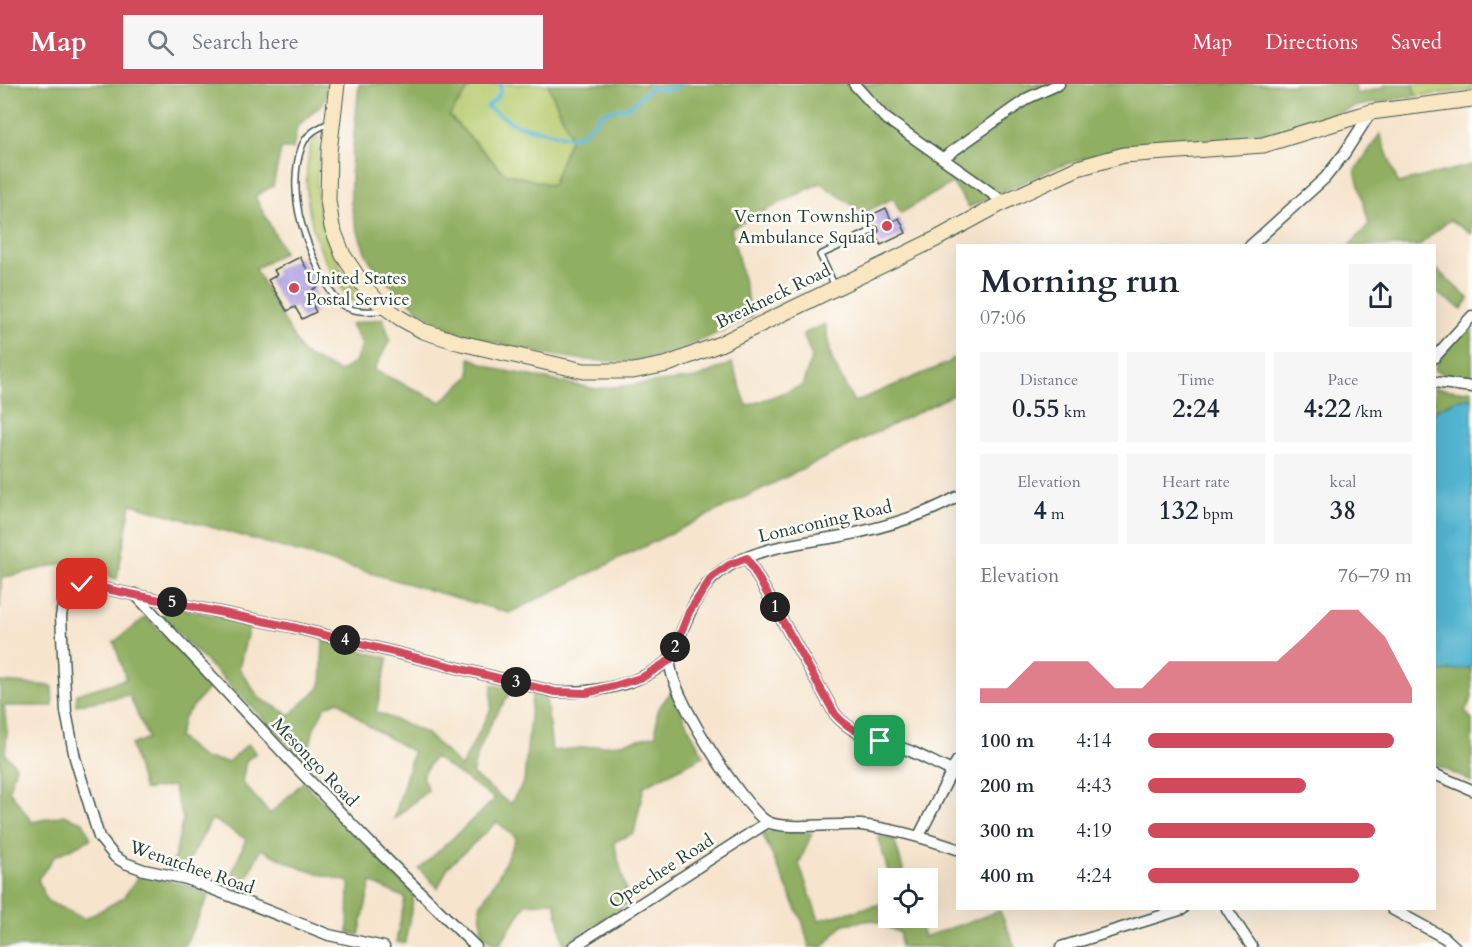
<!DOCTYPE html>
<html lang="en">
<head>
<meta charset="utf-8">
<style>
  :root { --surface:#fff; --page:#f6f6f7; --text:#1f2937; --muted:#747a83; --accent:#d1495b }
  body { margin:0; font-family:Cardo,serif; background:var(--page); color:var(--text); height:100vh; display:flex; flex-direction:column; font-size:22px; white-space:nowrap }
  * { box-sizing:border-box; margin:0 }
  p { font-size:20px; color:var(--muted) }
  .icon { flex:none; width:33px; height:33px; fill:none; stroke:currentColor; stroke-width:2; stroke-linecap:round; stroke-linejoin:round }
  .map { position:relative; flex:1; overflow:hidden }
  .details { position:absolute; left:956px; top:160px; width:480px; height:666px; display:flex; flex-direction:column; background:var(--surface); border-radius:0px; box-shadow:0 6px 24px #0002 }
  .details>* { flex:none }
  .buttons { position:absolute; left:878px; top:784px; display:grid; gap:12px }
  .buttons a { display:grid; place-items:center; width:60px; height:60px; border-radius:0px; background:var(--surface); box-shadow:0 6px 24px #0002; font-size:30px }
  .pin { position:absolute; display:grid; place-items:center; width:51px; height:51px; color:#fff; margin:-26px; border-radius:12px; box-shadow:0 3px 9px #0006 }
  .km { position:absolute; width:30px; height:30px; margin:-15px; border-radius:50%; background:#222; color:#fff; font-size:16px; line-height:30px; text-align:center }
  .round { display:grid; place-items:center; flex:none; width:63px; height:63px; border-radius:0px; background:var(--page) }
  .summary { display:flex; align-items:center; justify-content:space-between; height:102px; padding:0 24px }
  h1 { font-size:33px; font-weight:800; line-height:45px }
  .metrics { display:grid; grid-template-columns:repeat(3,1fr); gap:9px; height:102px; padding:6px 24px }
  .metrics div { display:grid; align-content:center; border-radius:0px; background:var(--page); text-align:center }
  .metrics b { font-size:26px; font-weight:800 }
  .metrics small { font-size:16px; font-weight:400 }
  .metrics p { font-size:16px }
  .chart { height:168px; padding:12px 24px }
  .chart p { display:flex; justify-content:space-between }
  .chart svg { width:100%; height:108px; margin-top:6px; fill:var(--accent); opacity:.7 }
  ul { padding:0 24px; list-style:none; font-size:20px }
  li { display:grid; grid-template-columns:96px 72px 1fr; align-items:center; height:45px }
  li i { height:15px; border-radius:8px; background:var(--accent) }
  header { display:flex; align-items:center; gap:36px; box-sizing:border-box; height:84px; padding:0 30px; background:var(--accent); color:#fff }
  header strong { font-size:28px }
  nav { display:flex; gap:33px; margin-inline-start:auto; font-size:21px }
  .search { width:420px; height:54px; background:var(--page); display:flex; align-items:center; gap:15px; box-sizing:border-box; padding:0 21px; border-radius:0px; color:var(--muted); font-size:22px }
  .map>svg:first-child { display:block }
</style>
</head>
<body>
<header>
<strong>Map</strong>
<div class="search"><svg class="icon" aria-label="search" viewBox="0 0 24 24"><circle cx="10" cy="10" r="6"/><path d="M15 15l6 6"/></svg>Search here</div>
<nav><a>Map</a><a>Directions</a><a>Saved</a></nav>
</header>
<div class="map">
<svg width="1472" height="863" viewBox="0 0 1472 863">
  <rect width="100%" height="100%" fill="#fdfcf7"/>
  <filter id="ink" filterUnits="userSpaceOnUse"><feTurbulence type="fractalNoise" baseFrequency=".0167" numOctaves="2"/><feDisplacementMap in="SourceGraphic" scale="12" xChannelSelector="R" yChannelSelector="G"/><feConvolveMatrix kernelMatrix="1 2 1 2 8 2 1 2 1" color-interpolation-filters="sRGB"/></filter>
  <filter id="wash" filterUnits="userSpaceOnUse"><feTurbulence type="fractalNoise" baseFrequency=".008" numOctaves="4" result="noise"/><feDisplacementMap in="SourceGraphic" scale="24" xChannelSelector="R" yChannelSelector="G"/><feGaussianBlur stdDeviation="1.35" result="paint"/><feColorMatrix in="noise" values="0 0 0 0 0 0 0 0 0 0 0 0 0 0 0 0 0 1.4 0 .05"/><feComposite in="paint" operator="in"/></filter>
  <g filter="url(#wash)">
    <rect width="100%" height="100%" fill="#f6e4cd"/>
    <g fill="#b7cb6f" stroke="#6b8452" stroke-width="1.5">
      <polygon points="472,0 548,0 571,53 552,101 504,89 449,31"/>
      <polygon points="1413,0 1472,0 1472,6 1416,12"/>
      <path d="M313,54L319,55C321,70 317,83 317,98C318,145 335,187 369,220C349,222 346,211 336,195C310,155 298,101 313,54Z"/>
    </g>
    <g fill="#91af62" stroke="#58764b" stroke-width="1.5">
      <polygon points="0,0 329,0 324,18 297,43 293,65 281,65 273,102 255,112 284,168 255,185 303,270 340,288 355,278 362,261 351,240 383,234 390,256 374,286 441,318 470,292 470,274 496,285 596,305 696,294 732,279 747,322 802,302 812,273 803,250 825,240 832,276 854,318 948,279 957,271 957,309 509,529 131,420 117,495 65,479 1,494 0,525"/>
      <path d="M359,0H472L449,32L504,89L552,101L571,53L548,0H1354L1357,10L1385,3V0H1413L1416,12L1358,22L1274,52L1239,57L1161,59L1116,65L1057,83L969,123L952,99L901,129L893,114L864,129L820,99L731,144L752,232C718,249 684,267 646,275C598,284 528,267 480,255C471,252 458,251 450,246C426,234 377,194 366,170C361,157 352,132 351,118C349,79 356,39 359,0Z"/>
      <polygon points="1380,50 1398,99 1472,81 1472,150 1450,136 1418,162 1349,162 1369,140 1355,87"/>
      <polygon points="1434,183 1469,215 1462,225 1434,207"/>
      <polygon points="1472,238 1472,292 1452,292 1435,287 1436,277"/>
      <polygon points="1434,304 1459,307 1472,306 1472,314 1459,315 1434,327"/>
      <path d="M165,521L250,539L239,584L259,614L290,631L321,602L323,556L388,574L376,628L426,649L461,683L491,625L492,601L513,605C494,631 479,659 472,690L510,720L524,698L532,611L546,614L552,667L618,660L656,651L657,626L672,607L687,641L704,672L644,702L634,749L614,758L629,819L564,860L555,818L526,820L498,863L482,851L480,822L500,789L516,754L497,738L448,783L438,804L419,785L495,715L434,673L422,692L428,706L394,735L413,668L367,641L338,617L325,623L314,644L306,678L163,534Z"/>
      <polygon points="146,533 212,600 184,633 178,653 203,674 228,678 248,660 256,669 246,677 242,698 270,730 303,698 414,811 405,859 396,858 405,814 371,798 359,851 348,848 349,798 302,785 261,765 241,806 227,801 246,755 212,735 184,786 172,784 183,735 173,702 144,706 131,661 148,654 129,611 76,621 77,610 126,595 114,558"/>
      <polygon points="1471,582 1472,614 1465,627 1472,636 1472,698 1434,680 1434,589"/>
      <polygon points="0,598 52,602 53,622 4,622 7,648 5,670 16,682 9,706 32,738 64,731 83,738 91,755 55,772 38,795 47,817 85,835 123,814 139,792 184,800 209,811 184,863 0,863"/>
      <polygon points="778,746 812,749 799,780 819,836 888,818 888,834 918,834 924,853 1000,827 1015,863 900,863 900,849 874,836 843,840 823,863 809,863 803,839 762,749"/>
      <polygon points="878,752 894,755 906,795 890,795"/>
    </g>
    <polygon fill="#53b5d1" stroke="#397982" stroke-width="1.5" points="1472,314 1472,583 1434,589 1434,327 1459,315"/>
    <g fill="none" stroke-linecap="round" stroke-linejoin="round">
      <polyline stroke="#53b5d1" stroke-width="4" points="501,0 499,12 487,23 516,41 571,53 582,50 604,28 629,23 650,4 671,5 682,0"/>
    </g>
    <g id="blocks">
      <g fill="#b5a7e4">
        <polygon points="886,124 892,138 899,134 906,149 881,161 876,151 879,147 878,143 872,142 867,133"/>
        <polygon points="300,173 317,203 313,205 316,212 310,216 316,228 302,235 295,223 287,227 268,196 277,191 274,186"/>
      </g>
    </g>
  </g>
  <g filter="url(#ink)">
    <use href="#blocks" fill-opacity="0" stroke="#3f564b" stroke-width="1.5"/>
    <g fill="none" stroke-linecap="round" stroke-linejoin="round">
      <defs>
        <g id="lane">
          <path d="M329,39C318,44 307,49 302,62C294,83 295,109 299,130C304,153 325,207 342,221C354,229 369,227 382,227"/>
          <polyline points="835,202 820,171 874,146"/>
        </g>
        <g id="street">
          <polyline points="854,0 884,33 1004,118"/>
          <polyline points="943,74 1028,14 1059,0"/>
          <polyline points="1250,162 1325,94 1344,70 1371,28"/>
          <polyline points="1434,274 1472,232"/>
          <polyline points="1434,298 1472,303"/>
          <path d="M957,413C922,433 881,444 842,452C803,459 763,462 729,482C701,497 688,531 677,559C675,564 670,571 670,576C667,606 741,720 766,737C782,747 839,739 861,741C894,745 925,754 957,765"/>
          <path d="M747,474L835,630C855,654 882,656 910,667C924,673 938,681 952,687"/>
          <polyline points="135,510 302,689 370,759 476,863"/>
          <polyline points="1434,690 1472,706"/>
          <polyline points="919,752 957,677"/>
          <polyline points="1227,825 1252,863"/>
          <polyline points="1392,825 1445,854 1455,863"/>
          <path d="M384,863L329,851L187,795L144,786L125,779L115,773L99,753L75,674L66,628L61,533L64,513L70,505L82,500L292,543L555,608C585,609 613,606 642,593C652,589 661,582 670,576"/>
          <polyline points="573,863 768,738"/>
          <polyline points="1061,863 1183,825"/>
        </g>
        <polyline id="secondary" points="337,0 329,68 328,116 332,143 343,171 363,201 377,217 400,234 423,247 461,259 584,287 633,287 668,280 720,260 936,155 1004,118 1078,84 1124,71 1263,61 1371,28 1472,15"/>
      </defs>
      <use href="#lane" stroke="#3f564b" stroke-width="8"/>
      <use href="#street" stroke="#3f564b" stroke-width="13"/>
      <use href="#secondary" stroke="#3f564b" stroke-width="17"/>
      <use href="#lane" stroke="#fff" stroke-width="5"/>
      <use href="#street" stroke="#fff" stroke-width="10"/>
      <use href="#secondary" stroke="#f9e7c3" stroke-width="15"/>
    </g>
  </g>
  <g fill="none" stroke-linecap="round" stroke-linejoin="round" filter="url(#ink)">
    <defs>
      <path id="route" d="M82,500L292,543L555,608L586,609L614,602L643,593L670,576L689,528L712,493L729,481L747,474L835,630C848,645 862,650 880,657"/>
    </defs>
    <use href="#route" stroke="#fff" stroke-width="12"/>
    <use href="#route" stroke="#d1495b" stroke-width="8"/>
  </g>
  <g fill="#d1495b" stroke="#fdfcf7" stroke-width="2">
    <circle cx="887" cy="142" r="6"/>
    <circle cx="294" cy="204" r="6"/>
  </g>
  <g text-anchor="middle" stroke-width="5" stroke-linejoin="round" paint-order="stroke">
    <g font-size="18" fill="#1f3d34" stroke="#fdfcf7" text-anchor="end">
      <text x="875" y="138">Vernon Township<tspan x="875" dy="21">Ambulance Squad</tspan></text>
      <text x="306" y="200" text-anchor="start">United States<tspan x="306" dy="21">Postal Service</tspan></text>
    </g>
    <g font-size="18" fill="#1f3d34" stroke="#fdfcf7">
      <text transform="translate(773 212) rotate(-26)" y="6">Breakneck Road</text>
      <text transform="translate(825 437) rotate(-13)" y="6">Lonaconing Road</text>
      <text transform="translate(315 678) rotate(46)" y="6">Mesongo Road</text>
      <text transform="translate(192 783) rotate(19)" y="6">Wenatchee Road</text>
      <text transform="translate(661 787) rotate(-33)" y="6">Opeechee Road</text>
    </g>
  </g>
</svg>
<div class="buttons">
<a><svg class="icon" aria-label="locate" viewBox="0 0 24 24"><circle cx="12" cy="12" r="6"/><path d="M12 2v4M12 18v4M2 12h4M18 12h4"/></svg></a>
</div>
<div class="pin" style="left:880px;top:657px;background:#1e9e55"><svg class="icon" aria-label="arrive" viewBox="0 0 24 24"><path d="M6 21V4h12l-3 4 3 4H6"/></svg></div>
<div class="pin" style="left:82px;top:500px;background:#d93025"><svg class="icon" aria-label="check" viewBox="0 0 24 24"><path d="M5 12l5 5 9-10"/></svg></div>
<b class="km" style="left:775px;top:523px">1</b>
<b class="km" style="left:675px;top:563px">2</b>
<b class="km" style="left:516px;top:598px">3</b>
<b class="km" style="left:345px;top:556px">4</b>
<b class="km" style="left:172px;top:518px">5</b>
<section class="details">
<div class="summary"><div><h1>Morning run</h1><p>07:06</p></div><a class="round"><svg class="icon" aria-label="share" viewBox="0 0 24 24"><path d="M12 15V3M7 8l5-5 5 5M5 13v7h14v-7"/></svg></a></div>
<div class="metrics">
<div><p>Distance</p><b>0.55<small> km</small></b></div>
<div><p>Time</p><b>2:24</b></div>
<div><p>Pace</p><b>4:22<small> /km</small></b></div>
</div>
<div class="metrics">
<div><p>Elevation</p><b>4<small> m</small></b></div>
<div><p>Heart rate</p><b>132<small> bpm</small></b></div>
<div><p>kcal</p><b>38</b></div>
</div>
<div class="chart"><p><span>Elevation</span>76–79 m</p>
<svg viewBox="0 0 160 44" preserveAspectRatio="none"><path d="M0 44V38L10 38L20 27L30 27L40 27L50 38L60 38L70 27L80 27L90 27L100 27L110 27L120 17L130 6L140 6L150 17L160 38V44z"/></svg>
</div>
<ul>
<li><b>100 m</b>4:14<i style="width:93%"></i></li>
<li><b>200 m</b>4:43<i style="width:60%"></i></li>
<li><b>300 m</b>4:19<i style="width:86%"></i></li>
<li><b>400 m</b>4:24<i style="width:80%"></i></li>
</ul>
</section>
</div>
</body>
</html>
